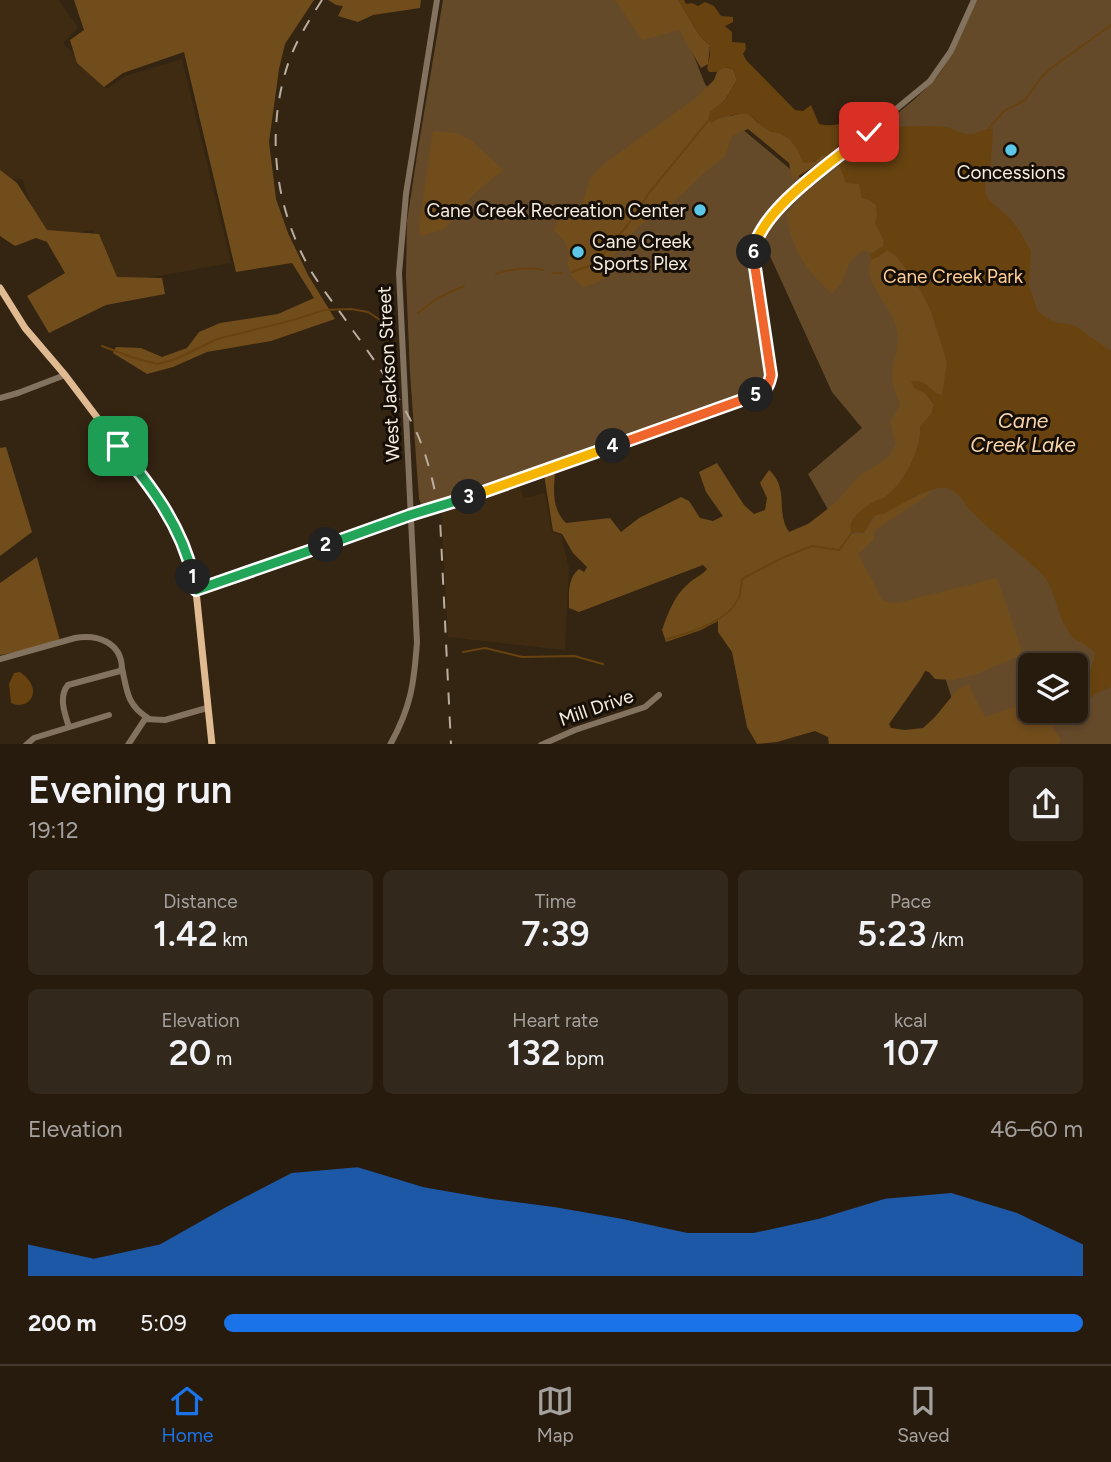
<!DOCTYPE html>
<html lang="en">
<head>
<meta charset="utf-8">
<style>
  :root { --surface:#271b0e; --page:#33281c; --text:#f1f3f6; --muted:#a4a19e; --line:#43392e; --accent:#1a73e8 }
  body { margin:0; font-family:Figtree,sans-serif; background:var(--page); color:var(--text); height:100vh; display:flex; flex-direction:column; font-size:26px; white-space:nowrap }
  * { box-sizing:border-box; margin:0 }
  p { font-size:23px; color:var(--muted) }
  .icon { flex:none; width:38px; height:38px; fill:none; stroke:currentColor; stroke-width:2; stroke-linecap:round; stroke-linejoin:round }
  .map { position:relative; height:744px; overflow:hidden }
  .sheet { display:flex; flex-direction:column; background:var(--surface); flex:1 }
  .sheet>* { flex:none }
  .buttons { position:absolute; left:1018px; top:653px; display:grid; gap:14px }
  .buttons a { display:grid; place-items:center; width:70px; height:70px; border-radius:10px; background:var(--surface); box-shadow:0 4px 10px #0003,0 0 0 2px var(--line); font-size:35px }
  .pin { position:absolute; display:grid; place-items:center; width:60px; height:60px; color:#fff; margin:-30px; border-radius:14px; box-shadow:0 4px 10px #0006 }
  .km { position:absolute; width:35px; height:35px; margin:-18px; border-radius:50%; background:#222; color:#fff; font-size:19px; line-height:35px; text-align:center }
  .round { display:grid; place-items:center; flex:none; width:74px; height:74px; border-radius:10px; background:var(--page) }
  .headline { display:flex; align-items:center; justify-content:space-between; height:119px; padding:0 28px }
  h1 { font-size:38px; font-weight:600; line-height:52px }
  .figures { display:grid; grid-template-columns:repeat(3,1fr); gap:10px; height:119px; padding:7px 28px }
  .figures div { display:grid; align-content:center; border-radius:10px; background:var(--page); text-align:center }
  .figures b { font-size:35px; font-weight:600 }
  .figures small { font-size:19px; font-weight:400 }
  .figures p { font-size:19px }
  .chart { height:196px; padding:14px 28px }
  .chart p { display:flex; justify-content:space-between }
  .chart svg { width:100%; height:126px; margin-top:7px; fill:var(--accent); opacity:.7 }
  ul { padding:0 28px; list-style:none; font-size:23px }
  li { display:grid; grid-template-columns:112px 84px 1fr; align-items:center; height:52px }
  li i { height:18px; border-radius:9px; background:var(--accent) }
  .dock { display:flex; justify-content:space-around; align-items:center; height:98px; border-top:2px solid var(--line); background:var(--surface); font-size:19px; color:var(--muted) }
  .dock a { display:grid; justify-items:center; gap:4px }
  .dock .current { color:var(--accent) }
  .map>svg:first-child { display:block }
</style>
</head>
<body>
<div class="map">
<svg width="1111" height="745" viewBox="0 0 1111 745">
  <rect width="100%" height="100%" fill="#342412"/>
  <g fill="#3f2b12">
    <polygon points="0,0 59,0 78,28 63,43 106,89 125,76 182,59 231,263 108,285 94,230 43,238 22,179 0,180"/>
    <polygon points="518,482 524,498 545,493 552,532 561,535 569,568 565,650 448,637 441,509"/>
  </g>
  <g fill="#654a2a" fill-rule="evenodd">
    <polygon points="443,0 629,0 682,26 705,84 741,128 802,179 779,202 759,225 750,243 750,262 767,371 763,385 752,394 428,506 422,506 419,499 410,373 406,277 407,221 418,149"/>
    <path d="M977,0H1111V744H1056L961,728L946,680L897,608L881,604L808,474L862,428L832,392L765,245L766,226L785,205L915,99L937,77L954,51ZM1031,665H1076V710H1031Z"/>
  </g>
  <g fill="#724d1c">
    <polygon points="74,0 314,0 285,44 279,69 269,142 276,199 288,233 308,275 335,319 271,341 207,352 173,367 147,374 113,353 116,347 141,348 162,357 187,348 199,332 220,323 278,314 314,298 292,263 236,272 184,52 123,73 104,87 77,63 70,40 84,30"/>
    <polygon points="328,0 421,0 420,8 373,15 358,22 338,16 343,6 336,5"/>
    <path d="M614,0H678C687,12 698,38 710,45L708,64L701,68L679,30L642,40L616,1Z"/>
    <polygon points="724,67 733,69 737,80 725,100 710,112 715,120 738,114 749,114 757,122 770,131 780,133 790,139 800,152 814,162 822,155 831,156 792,180 789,163 748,129 732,136 725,156 705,172 663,212 643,223 625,240 612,259 606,277 594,284 583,287 573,278 568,265 569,253 564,240 554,230 560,217 581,207 591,177 605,163 696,98 714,80 717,72"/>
    <polygon points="433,131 455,133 472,141 503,170 477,191 464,204 454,219 443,230 420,236 419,225"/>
    <path d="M840,166L846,183L859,184L862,198L867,199L876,205L877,215L875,223L884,241L883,246L875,251L879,257L887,250L896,256L916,282L931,311L947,362L942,395L935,393L925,383L914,388L925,393L934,405L931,415L920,426C922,448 903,486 884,498C881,500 877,500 874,502C866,507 857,526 852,534L864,533L876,515L885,513L899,504L931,490L927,496L875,530L873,540L858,554L883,601L897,603L997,578L1022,651L1019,656L977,674L953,680L935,679L929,672L925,671L920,680L889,724L891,728L905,730L923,728L935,717L957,690L968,684L985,717L1023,704H1031V710L1039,711L1041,714L1050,716L1054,722L1053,727L1061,740L1058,745H829L828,737L815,731L777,742L757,744L747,727L732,652L718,632V621L701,630L666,642L662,630C668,613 674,596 688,584C694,578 701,576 707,569L703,565L579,612L569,608C569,594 567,579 579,569L584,572L587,567L573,553L562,534L553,531L544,474L555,471C554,490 551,508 566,523L610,518L621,532L639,518L681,497L689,501L700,518L713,521L723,516L706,492L699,472L717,463L744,505L754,514L765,510L767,498L760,483L769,470C790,489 775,511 789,532L808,524L834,504L861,474L870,470L889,456L896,444L890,422L900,406C898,396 891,384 892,374C893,362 899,348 898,336C896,314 877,297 870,276C868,269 872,262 870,254L873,252L862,251L850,262L841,283L832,294C807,270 791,251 787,214L807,192Z"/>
    <polygon points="0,170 17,183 47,230 99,234 117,277 162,278 165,294 106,305 49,333 27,296 65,273 47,242 36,238 15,246 0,236"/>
    <polygon points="6,447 32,532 0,556 0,448"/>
    <polygon points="37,557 61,644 0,655 0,583"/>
  </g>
  <g fill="#684310">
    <path d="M678,0H684L686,4L692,3L698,6L705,2L714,6L721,16L733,17V22L725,26L732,32V42L745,43L746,49L743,54L746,60L795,110L803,111L811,105L819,124C839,129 847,119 863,114C861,120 861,125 856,130C845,140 825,148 846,163C857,154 877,134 890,129C900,125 935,126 945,127C953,128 959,133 967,134C976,135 983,128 993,129L991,161L985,180V192L991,202L1009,217L1019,230L1031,251L1029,286L1038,312L1054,322L1074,325L1111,351V687L1097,693L1076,709V691C1087,681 1093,667 1095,653C1088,643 1075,643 1069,633C1057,615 1056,593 1044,576C1020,553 993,534 970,510C963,502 958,491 947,488C930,485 901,505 887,512C884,514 880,514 876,515C871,519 867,528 864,533L857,532L851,534C851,530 850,527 851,523C855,514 867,505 875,501C877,500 883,498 885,497C904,484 922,448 920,426L931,414L934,405L925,393L914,388L911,381C928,379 928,391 942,395L947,362L931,311L916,282L896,256L887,250L878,257L871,260L870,254L883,246L884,241L875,223L877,215L876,205L867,199L862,198L859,184L846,183C841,169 838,157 822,155L814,162L803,163C799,150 792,137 778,133C770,130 775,134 767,129C760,125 755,120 749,114C738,114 720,115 712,123L708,121L710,112L725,100L737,80L733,69L725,67L717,72H709L707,68L710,55V45C698,38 687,12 678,0Z"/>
    <path d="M20,672C25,676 30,680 32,686C37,700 23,709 11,703L9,684L14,673Z"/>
  </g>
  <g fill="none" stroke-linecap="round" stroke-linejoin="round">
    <g stroke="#684310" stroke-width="2">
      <polyline points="989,128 1004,111 1025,100 1040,79 1050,69 1111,25"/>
      <polyline points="572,272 589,266 603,255 629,223 649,193 708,121"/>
      <polyline points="553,273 561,273"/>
      <path d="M496,274C512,269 527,266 543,270"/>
      <polyline points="418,313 438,298 464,286"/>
      <polyline points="102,346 131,357 157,364 176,359 217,339 297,319 324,310 351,309 368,312 391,327"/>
      <path d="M667,639C690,632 729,622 739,597C741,591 741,585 742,579L784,557L812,546L839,550L851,534"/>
      <polyline points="463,652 485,648 522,657 574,656 603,664"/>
    </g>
    <g stroke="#83725e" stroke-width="6">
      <polyline points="0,398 18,393 65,375"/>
      <path d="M196,591L410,515L460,500L762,393L769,384L771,375L754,261C754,255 754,249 755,243C759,224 779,207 793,194L930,81L951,51L974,0"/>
      <path d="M0,659L75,638C97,634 121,642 122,668L120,671L68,685C58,697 65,714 69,727"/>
      <path d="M122,668C127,691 127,705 148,718"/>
      <polyline points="26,745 34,738 109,715"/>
      <polyline points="128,745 145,719 165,720 207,708"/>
      <path d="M390,745C411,707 414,684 417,642L399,273L406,194L437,0"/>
      <polyline points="541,745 575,730 645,707 659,695"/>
    </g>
    <polyline stroke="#e0bb92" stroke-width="7" points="0,288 25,328 65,375 158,498 174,526 186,552 196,591 212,745"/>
    <path stroke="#baaea0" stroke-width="2" stroke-dasharray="12 12" stroke-linecap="butt" d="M322,0C310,19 297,39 289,61C265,130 274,207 311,271C324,292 340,311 354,332C377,363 399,396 416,431C428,457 435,489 440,518L451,745"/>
  </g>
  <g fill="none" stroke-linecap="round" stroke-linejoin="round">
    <defs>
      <path id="split-1" d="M118,446C150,485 182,526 193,577"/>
      <polyline id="split-2" points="193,577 196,590 326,545"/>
      <polyline id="split-3" points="326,545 410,515 469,497"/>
      <polyline id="split-4" points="469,497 613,446"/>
      <polyline id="split-5" points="613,446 756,395"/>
      <path id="split-6" d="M754,252V261L771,375C769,385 766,392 756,395"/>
      <path id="split-7" d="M754,252C757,211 838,158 869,132"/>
    </defs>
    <use href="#split-1" stroke="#fff" stroke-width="14"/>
    <use href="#split-2" stroke="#fff" stroke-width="14"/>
    <use href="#split-3" stroke="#fff" stroke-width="14"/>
    <use href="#split-4" stroke="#fff" stroke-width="14"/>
    <use href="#split-5" stroke="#fff" stroke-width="14"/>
    <use href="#split-6" stroke="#fff" stroke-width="14"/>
    <use href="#split-7" stroke="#fff" stroke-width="14"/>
    <use href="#split-1" stroke="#22a559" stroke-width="9"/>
    <use href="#split-2" stroke="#22a559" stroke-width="9"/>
    <use href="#split-3" stroke="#22a559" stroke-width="9"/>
    <use href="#split-4" stroke="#f5b400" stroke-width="9"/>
    <use href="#split-5" stroke="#f0652b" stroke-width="9"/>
    <use href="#split-6" stroke="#f0652b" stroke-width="9"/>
    <use href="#split-7" stroke="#f5b400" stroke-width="9"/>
  </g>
  <g fill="#5cc7e7" stroke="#160f07" stroke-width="2.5">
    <circle cx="1011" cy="150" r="7"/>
    <circle cx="700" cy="210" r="7"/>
    <circle cx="578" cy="252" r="7"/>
  </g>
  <g text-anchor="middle" stroke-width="6" stroke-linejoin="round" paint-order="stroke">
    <g font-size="19" fill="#f6ece0" stroke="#160f07">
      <text x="1011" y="179">Concessions</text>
      <text x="686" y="217" text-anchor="end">Cane Creek Recreation Center</text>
      <text x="592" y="248" text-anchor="start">Cane Creek<tspan x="592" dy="22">Sports Plex</tspan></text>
    </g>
    <g font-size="19" fill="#ffcf97" stroke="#160f07">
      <text x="953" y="283">Cane Creek Park</text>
    </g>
    <g font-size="19" fill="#f6ece0" stroke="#160f07">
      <text transform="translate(388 374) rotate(-93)" y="7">West Jackson Street</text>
      <text transform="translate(596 707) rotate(-19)" y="7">Mill Drive</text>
    </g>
    <g font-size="21" font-style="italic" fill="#f8d4ab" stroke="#160f07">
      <text x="1023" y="428">Cane<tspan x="1023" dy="24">Creek Lake</tspan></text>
    </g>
  </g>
</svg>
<div class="buttons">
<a><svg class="icon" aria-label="layers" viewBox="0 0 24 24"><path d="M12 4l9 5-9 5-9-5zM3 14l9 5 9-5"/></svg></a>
</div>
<div class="pin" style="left:118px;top:446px;background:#1e9e55"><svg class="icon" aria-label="arrive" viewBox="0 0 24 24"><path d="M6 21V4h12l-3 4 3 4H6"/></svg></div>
<div class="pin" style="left:869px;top:132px;background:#d93025"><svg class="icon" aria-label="check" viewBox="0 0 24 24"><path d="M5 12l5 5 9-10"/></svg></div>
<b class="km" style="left:193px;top:577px">1</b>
<b class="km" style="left:326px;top:545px">2</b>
<b class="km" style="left:469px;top:497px">3</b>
<b class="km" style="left:613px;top:446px">4</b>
<b class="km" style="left:756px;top:395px">5</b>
<b class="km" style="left:754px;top:252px">6</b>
</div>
<section class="sheet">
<div class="headline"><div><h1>Evening run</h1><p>19:12</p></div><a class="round"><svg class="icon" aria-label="share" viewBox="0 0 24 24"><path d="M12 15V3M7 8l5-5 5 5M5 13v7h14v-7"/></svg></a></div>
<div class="figures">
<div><p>Distance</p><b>1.42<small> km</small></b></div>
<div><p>Time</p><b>7:39</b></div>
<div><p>Pace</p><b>5:23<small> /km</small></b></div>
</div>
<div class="figures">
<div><p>Elevation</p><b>20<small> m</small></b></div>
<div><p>Heart rate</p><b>132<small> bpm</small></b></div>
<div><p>kcal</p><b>107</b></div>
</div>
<div class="chart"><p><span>Elevation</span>46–60 m</p>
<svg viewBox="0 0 160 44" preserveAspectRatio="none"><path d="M0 44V33L10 38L20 33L30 20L40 8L50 6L60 13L70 17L80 20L90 24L100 29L110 29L120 24L130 17L140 15L150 22L160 33V44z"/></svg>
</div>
<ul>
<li><b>200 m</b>5:09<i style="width:100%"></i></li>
</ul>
</section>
<nav class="dock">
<a class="current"><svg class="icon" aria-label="home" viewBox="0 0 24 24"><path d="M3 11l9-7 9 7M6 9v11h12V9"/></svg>Home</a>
<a><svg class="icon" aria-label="map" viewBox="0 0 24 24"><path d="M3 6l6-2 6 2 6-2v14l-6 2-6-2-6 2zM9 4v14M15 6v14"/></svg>Map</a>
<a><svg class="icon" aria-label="saved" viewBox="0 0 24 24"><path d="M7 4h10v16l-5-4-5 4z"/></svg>Saved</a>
</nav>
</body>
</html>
